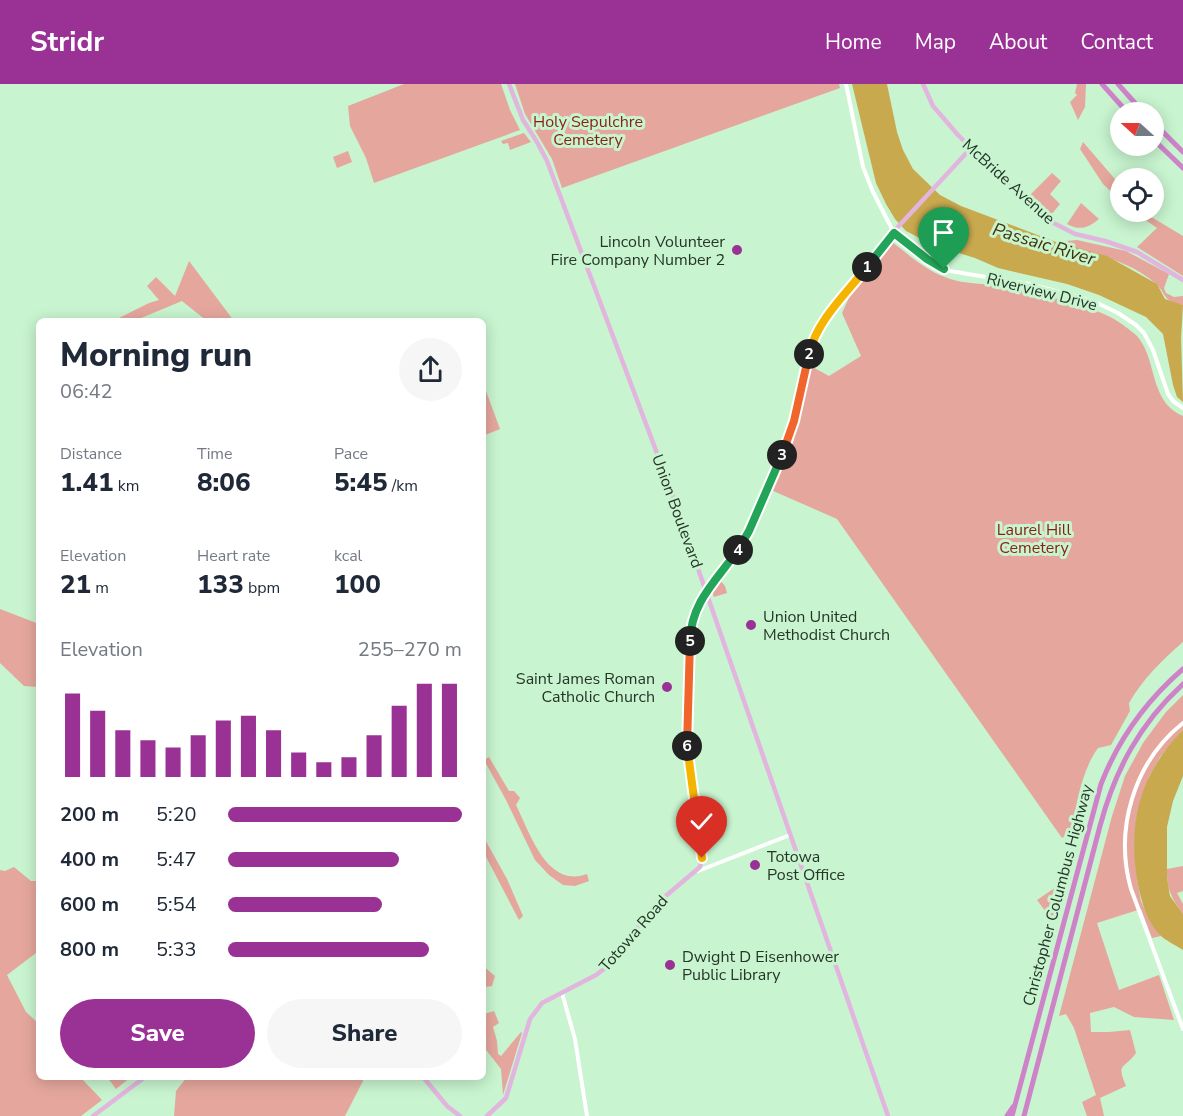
<!DOCTYPE html>
<html lang="en">
<head>
<meta charset="utf-8">
<style>
  :root { --surface:#fff; --page:#f6f6f7; --text:#1f2937; --muted:#747a83; --accent:#9a3295 }
  body { margin:0; font-family:"Nunito Sans",sans-serif; background:var(--page); color:var(--text); height:100vh; display:flex; flex-direction:column; font-size:22px; white-space:nowrap }
  * { box-sizing:border-box; margin:0 }
  p { font-size:20px; color:var(--muted) }
  .icon { flex:none; width:33px; height:33px; fill:none; stroke:currentColor; stroke-width:2; stroke-linecap:round; stroke-linejoin:round }
  .map { position:relative; flex:1; overflow:hidden }
  .sheet { position:absolute; left:36px; top:234px; width:450px; height:762px; display:flex; flex-direction:column; background:var(--surface); border-radius:9px; box-shadow:0 3px 15px #0003 }
  .sheet>* { flex:none }
  .needle { width:39px; rotate:291deg }
  .tools { position:absolute; left:1110px; top:18px; display:grid; gap:12px }
  .tools a { display:grid; place-items:center; width:54px; height:54px; border-radius:50%; background:var(--surface); box-shadow:0 3px 15px #0003; font-size:30px }
  .pin { position:absolute; display:grid; place-items:center; width:51px; height:51px; color:#fff; margin:-62px -26px; border-radius:50% 50% 50% 0; rotate:-45deg; box-shadow:0 0 6px #0007 }
  .pin .icon { rotate:45deg }
  .km { position:absolute; width:30px; height:30px; margin:-15px; border-radius:50%; background:#222; color:#fff; font-size:16px; line-height:30px; text-align:center }
  .round { display:grid; place-items:center; flex:none; width:63px; height:63px; border-radius:32px; background:var(--page) }
  .overview { display:flex; align-items:center; justify-content:space-between; height:102px; padding:0 24px }
  h1 { font-size:33px; font-weight:800; line-height:45px }
  .stats { display:grid; grid-template-columns:repeat(3,1fr); gap:9px; height:102px; padding:6px 24px }
  .stats div { display:grid; align-content:center }
  .stats b { font-size:26px; font-weight:800 }
  .stats small { font-size:16px; font-weight:400 }
  .stats p { font-size:16px }
  .chart { height:168px; padding:12px 24px }
  .chart p { display:flex; justify-content:space-between }
  .chart svg { width:100%; height:108px; margin-top:6px; stroke:var(--accent); stroke-width:6 }
  .action { display:flex; gap:12px; margin-top:auto; padding:12px 24px }
  .action a { flex:1; height:69px; border-radius:36px; background:var(--accent); color:#fff; font-size:24px; font-weight:800; line-height:69px; text-align:center }
  .action a+a { background:var(--page); color:var(--text) }
  ul { padding:0 24px; list-style:none; font-size:20px }
  li { display:grid; grid-template-columns:96px 72px 1fr; align-items:center; height:45px }
  li i { height:15px; border-radius:8px; background:var(--accent) }
  header { display:flex; align-items:center; gap:36px; box-sizing:border-box; height:84px; padding:0 30px; background:var(--accent); color:#fff }
  header strong { font-size:28px }
  nav { display:flex; gap:33px; margin-inline-start:auto; font-size:21px }
  .map>svg:first-child { display:block }
</style>
</head>
<body>
<header>
<strong>Stridr</strong>
<nav><a>Home</a><a>Map</a><a>About</a><a>Contact</a></nav>
</header>
<div class="map">
<svg width="1183" height="1032" viewBox="0 0 1183 1032">
  <rect width="100%" height="100%" fill="#c8f4cf"/>
  <g fill="#e5a79d">
    <polygon points="404,0 501,0 510,26 520,46 374,99 366,74 350,42 348,22"/>
    <polygon points="515,0 839,0 840,4 562,104 552,75 525,30"/>
    <polygon points="1077,0 1086,0 1085,23 1078,36 1070,18 1077,11 1075,9"/>
    <polygon points="524,49 531,58 510,66 508,59 503,60 501,57"/>
    <polygon points="1083,58 1120,101 1120,116 1103,100 1080,65"/>
    <polygon points="348,67 352,78 337,84 333,73"/>
    <polygon points="1052,89 1061,97 1050,110 1060,120 1051,131 1029,112"/>
    <path d="M1081,119L1099,135C1088,144 1080,147 1067,140Z"/>
    <polygon points="1134,128 1143,128 1183,152 1183,192 1137,163 1157,144"/>
    <path d="M1077,156L1126,167L1169,190L1164,204L1166,209L1174,213L1183,212V221C1161,217 1167,209 1155,199C1127,175 1090,169 1056,158Z"/>
    <path d="M892,158C908,170 925,186 945,193C958,199 976,199 990,201C1025,207 1084,218 1114,235C1121,239 1130,246 1136,251C1158,274 1148,317 1183,332V558C1163,575 1142,596 1129,619L1130,627L1111,661L1098,664C1081,688 1077,719 1071,748L1062,754L837,435L771,406L794,356L791,354L807,280L829,292L861,272L842,229L852,207Z"/>
    <polygon points="189,177 234,237 207,237 182,217 134,237 113,237 149,219 159,216 147,202 156,193 175,212"/>
    <polygon points="483,299 500,345 483,352"/>
    <polygon points="720,496 725,502 727,509 714,513 712,508"/>
    <polygon points="0,525 39,540 39,603 24,602 0,579"/>
    <path d="M1183,611V646L1160,673L1149,693L1137,795L1141,817L1151,839L1161,852L1152,854L1141,825L1097,839L1119,906L1159,891L1174,936L1134,933L1114,923L1090,929L1091,948H1109L1130,946L1136,969C1124,986 1116,978 1126,1002L1100,1014L1104,1032H1087L1082,1018L1096,1011L1074,944L1066,930L1059,932L1112,732L1125,692L1143,659L1166,628Z"/>
    <path d="M489,673L509,707H514L520,714L516,721C530,749 547,805 587,790L589,797L575,802L563,801L549,791L535,776L506,716L484,676Z"/>
    <polygon points="483,752 507,795 523,832 519,836 483,767"/>
    <path d="M1183,782V807L1177,809L1183,820V830C1172,815 1166,804 1167,785Z"/>
    <polygon points="14,783 31,797 39,797 39,836 36,837 39,841 39,873 36,869 7,891 26,928 39,940 39,993 80,993 102,1016 81,1032 0,1032 0,786 5,787"/>
    <polygon points="1062,799 1052,836 1037,816"/>
    <polygon points="483,882 495,892 492,902 486,903 483,895"/>
    <polygon points="494,927 499,939 493,943 497,957 498,970 501,972 521,948 522,949 503,1011 501,985 483,962 483,928 484,930"/>
    <polygon points="107,993 131,993 116,1005"/>
    <polygon points="187,993 365,993 345,1032 174,1032 176,1007"/>
  </g>
  <g fill="#c9a94e">
    <polygon points="852,0 887,0 897,48 903,66 913,85 940,111 961,122 1056,158 1107,172 1157,200 1165,215 1183,221 1181,254 1183,318 1177,313 1173,301 1163,250 1146,233 1099,211 1067,200 998,184 975,174 933,161 906,147 895,135 886,120 876,99"/>
    <path d="M1183,646V692L1173,717L1167,743V794L1170,812L1183,830V866C1176,861 1166,857 1160,851C1147,838 1142,819 1138,801C1127,741 1139,690 1183,646Z"/>
  </g>
  <g fill="none" stroke-linecap="round" stroke-linejoin="round">
    <g stroke="#fff" stroke-width="4">
      <polyline points="846,0 863,83 873,108 894,149 933,179 950,187 1029,200 1093,217 1118,229 1136,241 1144,249 1153,266 1168,310 1173,317 1183,324"/>
      <path d="M1183,639C1134,678 1114,745 1131,805L1183,945"/>
      <polyline points="698,787 790,751"/>
      <polyline points="562,909 575,955 587,1032"/>
    </g>
    <g stroke="#e2b5de" stroke-width="4.5">
      <polyline points="509,0 523,36 537,58 547,77 669,401 888,1032"/>
      <polyline points="923,0 933,22 958,51 1004,97 1048,136 1075,150 1105,157 1137,168 1183,196"/>
      <polyline points="423,993 447,1022 460,1032"/>
      <polyline points="93,1032 145,993"/>
      <polyline points="487,1032 506,1014 530,935 542,919 596,891 609,881 655,821 700,783 702,770 686,651 692,536 699,518 745,454 774,389 791,349 812,258 816,249 897,144 971,64"/>
    </g>
    <g stroke="#ce83c8" stroke-width="5">
      <polyline points="1102,0 1127,28"/>
      <polyline points="1118,0 1143,28"/>
      <polyline points="1154,39 1183,68"/>
      <polyline points="1154,56 1183,84"/>
      <polyline points="1007,1032 1013,1023"/>
      <path d="M1012,1032L1101,700C1119,654 1146,617 1183,585"/>
      <path d="M1024,1032L1100,742C1115,686 1140,639 1183,600"/>
    </g>
  </g>
  <g fill="none" stroke-linecap="round" stroke-linejoin="round">
    <defs>
      <polyline id="split-1" points="867,183 894,149 927,175 944,185"/>
      <path id="split-2" d="M809,270C817,236 846,210 867,183"/>
      <polyline id="split-3" points="782,371 794,337 809,270"/>
      <polyline id="split-4" points="738,466 749,447 782,371"/>
      <path id="split-5" d="M690,557C691,518 716,497 738,466"/>
      <polyline id="split-6" points="687,662 690,557"/>
      <polyline id="split-7" points="687,662 702,774"/>
    </defs>
    <use href="#split-1" stroke="#fff" stroke-width="12"/>
    <use href="#split-2" stroke="#fff" stroke-width="12"/>
    <use href="#split-3" stroke="#fff" stroke-width="12"/>
    <use href="#split-4" stroke="#fff" stroke-width="12"/>
    <use href="#split-5" stroke="#fff" stroke-width="12"/>
    <use href="#split-6" stroke="#fff" stroke-width="12"/>
    <use href="#split-7" stroke="#fff" stroke-width="12"/>
    <use href="#split-1" stroke="#22a559" stroke-width="8"/>
    <use href="#split-2" stroke="#f5b400" stroke-width="8"/>
    <use href="#split-3" stroke="#f0652b" stroke-width="8"/>
    <use href="#split-4" stroke="#22a559" stroke-width="8"/>
    <use href="#split-5" stroke="#22a559" stroke-width="8"/>
    <use href="#split-6" stroke="#f0652b" stroke-width="8"/>
    <use href="#split-7" stroke="#f5b400" stroke-width="8"/>
  </g>
  <g fill="#9a3295" stroke="#c8f4cf" stroke-width="2">
    <circle cx="737" cy="166" r="6"/>
    <circle cx="751" cy="541" r="6"/>
    <circle cx="667" cy="603" r="6"/>
    <circle cx="755" cy="781" r="6"/>
    <circle cx="670" cy="881" r="6"/>
  </g>
  <g text-anchor="middle" stroke-width="6" stroke-linejoin="round" paint-order="stroke">
    <g font-size="16" fill="#8b1e13" stroke="#c8f4cf">
      <text x="588" y="43">Holy Sepulchre<tspan x="588" dy="18">Cemetery</tspan></text>
      <text x="1034" y="451">Laurel Hill<tspan x="1034" dy="18">Cemetery</tspan></text>
    </g>
    <g font-size="16" fill="#253628" stroke="#c8f4cf">
      <text transform="translate(1009 97) rotate(42)" y="6">McBride Avenue</text>
      <text transform="translate(1042 207) rotate(14)" y="6">Riverview Drive</text>
      <text transform="translate(678 427) rotate(70)" y="6">Union Boulevard</text>
      <text transform="translate(1057 811) rotate(-75)" y="6">Christopher Columbus Highway</text>
      <text transform="translate(633 849) rotate(-49)" y="6">Totowa Road</text>
    </g>
    <g font-size="16" fill="#253628" stroke="#c8f4cf" text-anchor="start">
      <text x="725" y="163" text-anchor="end">Lincoln Volunteer<tspan x="725" dy="18">Fire Company Number 2</tspan></text>
      <text x="763" y="538">Union United<tspan x="763" dy="18">Methodist Church</tspan></text>
      <text x="655" y="600" text-anchor="end">Saint James Roman<tspan x="655" dy="18">Catholic Church</tspan></text>
      <text x="767" y="778">Totowa<tspan x="767" dy="18">Post Office</tspan></text>
      <text x="682" y="878">Dwight D Eisenhower<tspan x="682" dy="18">Public Library</tspan></text>
    </g>
    <g font-size="18" font-style="italic" fill="#40320a" stroke="#c8f4cf">
      <text transform="translate(1044 160) rotate(17)" y="6">Passaic River</text>
    </g>
  </g>
</svg>
<div class="tools">
<a><svg class="needle" viewBox="-14 -14 28 28"><path d="M0-13l5 13h-10z" fill="#e53935"/><path d="M0 13l5-13h-10z" fill="#747a83"/></svg></a>
<a><svg class="icon" aria-label="locate" viewBox="0 0 24 24"><circle cx="12" cy="12" r="6"/><path d="M12 2v4M12 18v4M2 12h4M18 12h4"/></svg></a>
</div>
<div class="pin" style="left:944px;top:185px;background:#1e9e55"><svg class="icon" aria-label="arrive" viewBox="0 0 24 24"><path d="M6 21V4h12l-3 4 3 4H6"/></svg></div>
<div class="pin" style="left:702px;top:774px;background:#d93025"><svg class="icon" aria-label="check" viewBox="0 0 24 24"><path d="M5 12l5 5 9-10"/></svg></div>
<b class="km" style="left:867px;top:183px">1</b>
<b class="km" style="left:809px;top:270px">2</b>
<b class="km" style="left:782px;top:371px">3</b>
<b class="km" style="left:738px;top:466px">4</b>
<b class="km" style="left:690px;top:557px">5</b>
<b class="km" style="left:687px;top:662px">6</b>
<section class="sheet">
<div class="overview"><div><h1>Morning run</h1><p>06:42</p></div><a class="round"><svg class="icon" aria-label="share" viewBox="0 0 24 24"><path d="M12 15V3M7 8l5-5 5 5M5 13v7h14v-7"/></svg></a></div>
<div class="stats">
<div><p>Distance</p><b>1.41<small> km</small></b></div>
<div><p>Time</p><b>8:06</b></div>
<div><p>Pace</p><b>5:45<small> /km</small></b></div>
</div>
<div class="stats">
<div><p>Elevation</p><b>21<small> m</small></b></div>
<div><p>Heart rate</p><b>133<small> bpm</small></b></div>
<div><p>kcal</p><b>100</b></div>
</div>
<div class="chart"><p><span>Elevation</span>255–270 m</p>
<svg viewBox="0 0 160 44" preserveAspectRatio="none"><path d="M5 44V10M15 44V17M25 44V25M35 44V29M45 44V32M55 44V27M65 44V21M75 44V19M85 44V25M95 44V34M105 44V38M115 44V36M125 44V27M135 44V15M145 44V6M155 44V6"/></svg>
</div>
<ul>
<li><b>200 m</b>5:20<i style="width:100%"></i></li>
<li><b>400 m</b>5:47<i style="width:73%"></i></li>
<li><b>600 m</b>5:54<i style="width:66%"></i></li>
<li><b>800 m</b>5:33<i style="width:86%"></i></li>
</ul>
<div class="action"><a>Save</a><a>Share</a></div>
</section>
</div>
</body>
</html>
